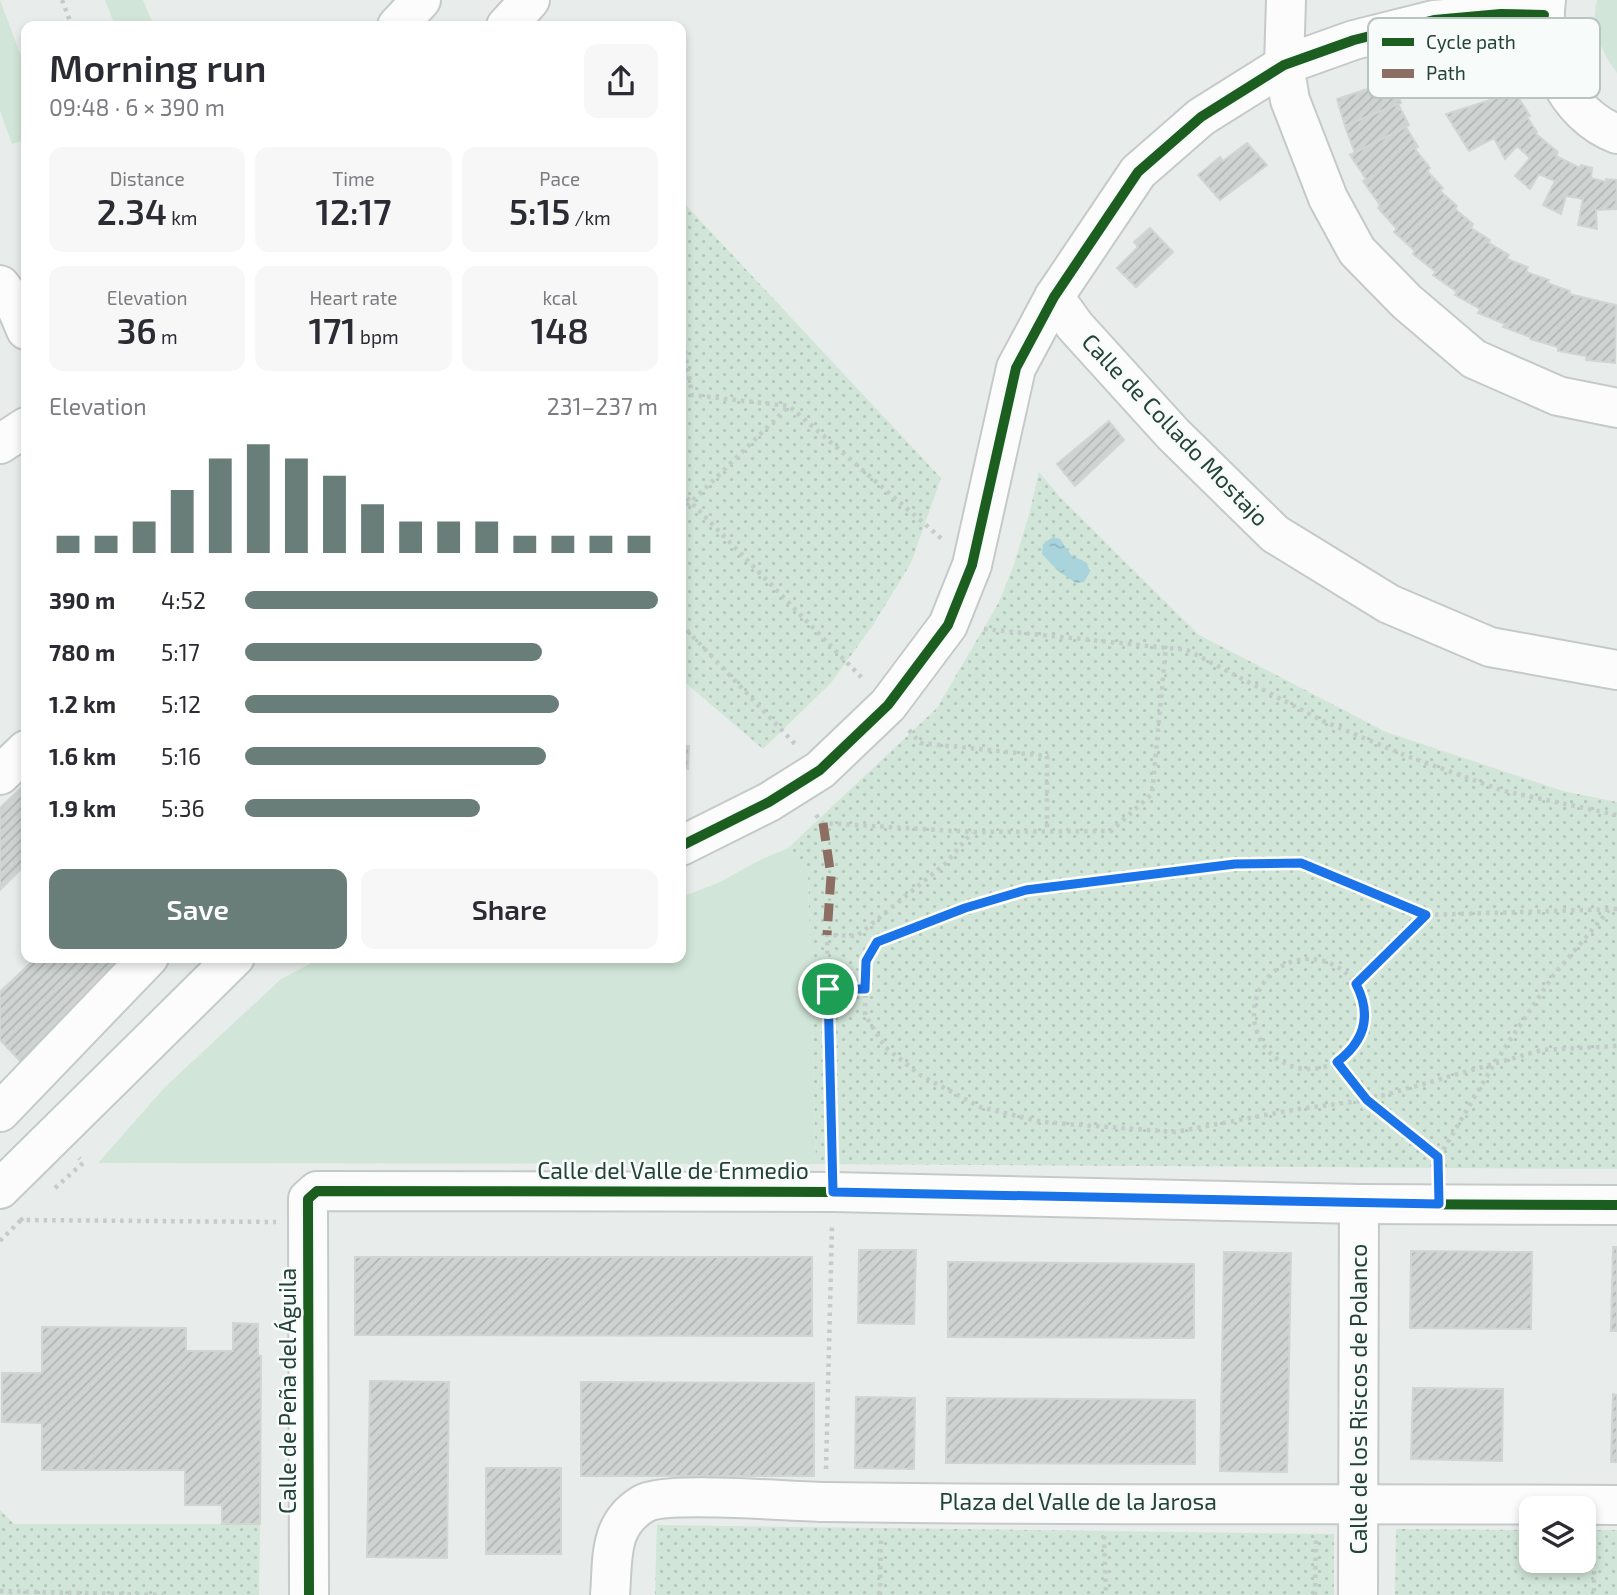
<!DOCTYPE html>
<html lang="en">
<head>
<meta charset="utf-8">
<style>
  :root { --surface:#fff; --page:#f7f7f7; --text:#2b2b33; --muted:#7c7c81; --accent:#697e78 }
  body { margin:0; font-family:"Exo 2",sans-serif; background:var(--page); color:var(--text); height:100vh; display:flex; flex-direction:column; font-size:26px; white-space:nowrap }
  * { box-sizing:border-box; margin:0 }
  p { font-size:23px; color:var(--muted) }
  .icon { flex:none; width:38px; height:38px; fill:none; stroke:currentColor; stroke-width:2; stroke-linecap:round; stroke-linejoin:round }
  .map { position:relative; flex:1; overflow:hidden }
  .side { position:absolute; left:21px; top:21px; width:665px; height:942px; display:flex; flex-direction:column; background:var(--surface); border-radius:14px; box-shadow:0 4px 10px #0003 }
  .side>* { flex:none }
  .controls { position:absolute; left:1519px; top:1496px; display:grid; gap:14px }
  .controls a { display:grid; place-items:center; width:77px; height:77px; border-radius:14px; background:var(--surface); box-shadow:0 4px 10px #0003; font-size:35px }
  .pin { position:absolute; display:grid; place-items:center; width:60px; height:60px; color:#fff; margin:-30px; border:4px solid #fff; border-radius:50%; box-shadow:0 2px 7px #0007 }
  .round { display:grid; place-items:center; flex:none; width:74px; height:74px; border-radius:14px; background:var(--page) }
  .headline { display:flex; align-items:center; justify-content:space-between; height:119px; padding:0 28px }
  h1 { font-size:38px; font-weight:600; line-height:52px }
  .figures { display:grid; grid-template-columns:repeat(3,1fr); gap:10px; height:119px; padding:7px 28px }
  .figures div { display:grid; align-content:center; border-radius:14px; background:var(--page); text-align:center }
  .figures b { font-size:35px; font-weight:600 }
  .figures small { font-size:19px; font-weight:400 }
  .figures p { font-size:19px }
  .chart { height:196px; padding:14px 28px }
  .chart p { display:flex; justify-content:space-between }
  .chart svg { width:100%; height:126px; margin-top:7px; stroke:var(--accent); stroke-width:6 }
  .button { display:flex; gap:14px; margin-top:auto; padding:14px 28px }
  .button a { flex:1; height:80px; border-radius:14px; background:var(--accent); color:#fff; font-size:28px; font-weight:600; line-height:80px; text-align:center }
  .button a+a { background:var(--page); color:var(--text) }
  ul { padding:0 28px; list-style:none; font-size:23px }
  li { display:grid; grid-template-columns:112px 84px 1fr; align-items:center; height:52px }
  li i { height:18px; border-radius:9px; background:var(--accent) }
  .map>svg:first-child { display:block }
</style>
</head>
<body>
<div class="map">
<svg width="1617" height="1595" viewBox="0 0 1617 1595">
  <defs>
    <pattern id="park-dots" width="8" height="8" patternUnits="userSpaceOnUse" patternTransform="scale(1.75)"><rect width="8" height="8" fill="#d1e6d8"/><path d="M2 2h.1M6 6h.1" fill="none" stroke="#b3c6ba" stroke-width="1.8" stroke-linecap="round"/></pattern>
    <pattern id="water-ripples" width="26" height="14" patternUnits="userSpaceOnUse" patternTransform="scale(1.75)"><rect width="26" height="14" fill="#a9d4db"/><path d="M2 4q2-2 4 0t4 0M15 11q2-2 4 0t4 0" fill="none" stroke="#91b7bd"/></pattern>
    <pattern id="building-hatch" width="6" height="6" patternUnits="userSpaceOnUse" patternTransform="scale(1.75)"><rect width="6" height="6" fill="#cfd4d2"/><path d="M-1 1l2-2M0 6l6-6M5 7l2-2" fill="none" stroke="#b2b7b5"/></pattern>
  </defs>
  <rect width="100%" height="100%" fill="#e8edeb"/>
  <g fill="#d1e6d8">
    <polygon points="0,0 26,69 26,139 12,144 0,111"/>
    <polygon points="105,0 143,0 154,26 115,26"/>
    <path d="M1597,0H1617V73C1601,51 1590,28 1597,0Z"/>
    <polygon points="788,848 808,871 816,1164 98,1163 165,1087 281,979 323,957 681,957 681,897 718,883 760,860"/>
  </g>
  <g fill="url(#park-dots)">
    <polygon points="681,200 941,478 911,563 873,625 831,683 763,749 681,679"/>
    <polygon points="1039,472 1061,498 1199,635 1386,732 1563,791 1617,802 1617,1169 816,1164 808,871 788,848 937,708 999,602 1013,567 1029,515"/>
    <polygon points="0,1510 14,1524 260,1524 259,1595 0,1595"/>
    <polygon points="657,1525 1334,1534 1334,1595 655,1595"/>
    <polygon points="1396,1529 1531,1530 1531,1561 1584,1561 1584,1530 1617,1530 1617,1595 1395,1595"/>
  </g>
  <polygon fill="url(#water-ripples)" points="1053,537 1060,539 1071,555 1087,563 1090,572 1084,582 1076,583 1057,570 1042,554 1043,544"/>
  <g fill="url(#building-hatch)" stroke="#d1d6d4" stroke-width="2">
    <polygon points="1392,81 1401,103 1345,126 1337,99"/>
    <polygon points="1515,92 1530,116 1527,117 1537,132 1536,134 1558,152 1556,156 1580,168 1581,165 1592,168 1591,178 1606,182 1606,179 1617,180 1616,209 1596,210 1597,229 1578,225 1583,199 1566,196 1561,214 1543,205 1555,181 1539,174 1530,189 1515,176 1530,158 1517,146 1505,159 1494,138 1469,151 1446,114"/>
    <polygon points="1398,104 1409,125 1355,153 1345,126"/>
    <polygon points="1406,127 1418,147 1415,149 1430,168 1427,171 1443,188 1440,191 1457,206 1455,209 1473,224 1471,228 1490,240 1489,243 1509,255 1507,259 1528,267 1526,272 1549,280 1547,283 1570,291 1569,294 1616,305 1615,363 1586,360 1586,356 1558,351 1558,347 1530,339 1530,337 1503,327 1505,324 1478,313 1480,309 1455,295 1457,292 1433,275 1436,272 1413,254 1415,251 1394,232 1397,229 1378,208 1380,205 1363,181 1366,179 1350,155"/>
    <polygon points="1247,143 1267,165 1220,200 1198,175 1220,157 1223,161"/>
    <polygon points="1150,228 1173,252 1136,287 1117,268 1138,247 1134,242"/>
    <polygon points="1109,421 1124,440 1075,486 1057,464"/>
    <polygon points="681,746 689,746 688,769 681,769"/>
    <polygon points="26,783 26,864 0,890 0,808"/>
    <polygon points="37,957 135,957 23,1064 0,1040 0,992"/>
    <polygon points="1613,1247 1617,1247 1617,1331 1611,1331"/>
    <polygon points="859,1250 916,1250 914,1324 858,1323"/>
    <polygon points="1411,1251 1532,1252 1531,1329 1410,1328"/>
    <polygon points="1224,1252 1291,1253 1287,1472 1220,1471"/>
    <polygon points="355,1257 812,1257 812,1336 355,1335"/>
    <polygon points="948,1262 1194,1264 1194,1338 948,1337"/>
    <polygon points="233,1323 258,1324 258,1356 261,1356 260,1524 222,1524 222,1505 185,1505 185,1470 42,1470 42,1423 2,1422 2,1373 42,1373 42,1327 186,1328 186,1351 233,1351"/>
    <polygon points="370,1381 449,1382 447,1558 367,1557"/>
    <polygon points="581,1382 814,1383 814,1476 581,1476"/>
    <polygon points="1413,1388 1503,1389 1502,1461 1411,1459"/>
    <polygon points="1613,1394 1617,1395 1617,1462 1611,1462"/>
    <polygon points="856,1397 915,1398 914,1469 855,1468"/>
    <polygon points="947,1398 1195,1400 1195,1464 946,1463"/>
    <rect x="486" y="1468" width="75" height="86"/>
  </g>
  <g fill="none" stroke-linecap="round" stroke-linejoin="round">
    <defs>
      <g id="minor">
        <polyline points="1286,0 1284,65 1290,100 1328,198 1357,251 1407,302 1474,359 1558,396 1617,408"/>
        <path d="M1546,0C1539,52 1565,114 1617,134"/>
        <polyline points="397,26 421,0"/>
        <polyline points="506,26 530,0"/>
        <polyline points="0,285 15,304 26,330"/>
        <polyline points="1054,297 1075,326 1173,434 1275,534 1389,604 1490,647 1617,670"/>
        <polyline points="0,444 26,427"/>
        <polyline points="0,775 26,750"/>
        <polyline points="681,846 769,802 820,770 888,705 948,625 972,565 1016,368 1054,297 1138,172 1201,117 1284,65 1354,40 1434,20 1501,14 1544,15"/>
        <polyline points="0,1112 149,957"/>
        <polyline points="0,1189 235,957"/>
        <polyline points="309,1595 308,1199 317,1191 833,1192 1359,1204 1617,1205"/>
        <path d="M610,1595C613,1559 608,1525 643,1504C666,1490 792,1502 826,1502C1090,1506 1353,1503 1617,1505"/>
        <polyline points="1358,1595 1359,1204"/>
      </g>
    </defs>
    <use href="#minor" stroke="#c5cac8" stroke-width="42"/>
    <g stroke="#c3ccca" stroke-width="4.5" stroke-dasharray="3.5 5" stroke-linecap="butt">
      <polyline points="62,0 72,26"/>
      <polyline points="681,326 692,395 789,406 942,539"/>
      <polyline points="681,492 863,679"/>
      <polyline points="681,512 789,406"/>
      <polyline points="681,624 796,745"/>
      <polyline points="984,629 1187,650 1323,721 1407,756 1504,791 1617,815"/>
      <polyline points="909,730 920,743 1047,756 1047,831"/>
      <polyline points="816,815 823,823 972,832 1111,831 1152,794 1166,646"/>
      <polyline points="1617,909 1426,915 1301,863 1235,864 1026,890 965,908 878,942 866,961 865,1015 885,1047 920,1075 980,1107 1042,1122 1175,1132 1298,1109 1367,1100 1542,1050 1617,1046"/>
      <circle cx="1309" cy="1014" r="55"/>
      <polyline points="1356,984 1426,915"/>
      <polyline points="828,989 865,989"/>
      <polyline points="1337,1062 1367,1100 1439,1157 1439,1170"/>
      <polyline points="1439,1157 1494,1064 1553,976 1609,910"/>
      <polyline points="832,1158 827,935 857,936 946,863 972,832"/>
      <polyline points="55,1188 83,1163 79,1158"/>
      <polyline points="23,1218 21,1220 276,1222"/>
      <polyline points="0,1241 21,1220"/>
      <polyline points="826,1469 832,1226"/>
      <polyline points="1104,1536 1106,1595"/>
      <polyline points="1594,1537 1594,1595"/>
      <polyline points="0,1591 163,1595"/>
      <polyline points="880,1595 881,1536"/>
      <polyline points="1315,1595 1316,1540"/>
    </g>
    <use href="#minor" stroke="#fcfcfc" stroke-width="38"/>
    <polyline stroke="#8d6e63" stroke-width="9" stroke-dasharray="18 9" stroke-linecap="butt" points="823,823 831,876 827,935"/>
    <defs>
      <g id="cycleway">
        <polyline points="681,846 769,802 820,770 888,705 948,625 972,565 1016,368 1054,297 1138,172 1201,117 1284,65 1354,40 1434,20 1501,14 1544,15"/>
        <polyline points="309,1595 308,1199 317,1191 833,1192 1359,1204 1617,1205"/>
      </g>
    </defs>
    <use href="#cycleway" stroke="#f7fbf9" stroke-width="15"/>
    <use href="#cycleway" stroke="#1b5e20" stroke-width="10"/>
  </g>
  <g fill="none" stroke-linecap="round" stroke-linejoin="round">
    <defs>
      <path id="route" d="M1301,863L1426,915L1356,984C1372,1015 1365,1041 1337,1062L1367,1100L1438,1157L1439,1204L833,1192L828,989H865L866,961L877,942L965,908L1026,890L1235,864Z"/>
    </defs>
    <use href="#route" stroke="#fff" stroke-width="14"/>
    <use href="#route" stroke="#1a73e8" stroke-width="9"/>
  </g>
  <g text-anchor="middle" stroke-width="5" stroke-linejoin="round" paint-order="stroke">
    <g font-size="23" fill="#24423a" stroke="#f7fbf9">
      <text transform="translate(1175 430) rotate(46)" y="8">Calle de Collado Mostajo</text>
      <text x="673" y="1179">Calle del Valle de Enmedio</text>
      <text transform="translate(288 1391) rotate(-90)" y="8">Calle de Peña del Águila</text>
      <text transform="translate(1359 1399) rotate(-90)" y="8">Calle de los Riscos de Polanco</text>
      <text x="1078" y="1510">Plaza del Valle de la Jarosa</text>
    </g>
  </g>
  <rect x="1368" y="18" width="232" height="80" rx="10" fill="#f7fbf9" stroke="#b8c4c0" stroke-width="2"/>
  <rect x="1382" y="38" width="32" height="8" fill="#1b5e20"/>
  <rect x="1382" y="69" width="32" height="9" fill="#8d6e63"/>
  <g font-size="19" fill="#24423a">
    <text x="1426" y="49">Cycle path</text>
    <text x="1426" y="80">Path</text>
  </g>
</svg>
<div class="controls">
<a><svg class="icon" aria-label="layers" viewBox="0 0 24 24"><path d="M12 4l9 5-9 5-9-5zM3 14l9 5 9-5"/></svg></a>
</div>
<div class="pin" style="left:828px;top:989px;background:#1e9e55"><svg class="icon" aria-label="arrive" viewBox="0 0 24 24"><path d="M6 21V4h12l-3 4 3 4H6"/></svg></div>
<section class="side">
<div class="headline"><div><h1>Morning run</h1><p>09:48 · 6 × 390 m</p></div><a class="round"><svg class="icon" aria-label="share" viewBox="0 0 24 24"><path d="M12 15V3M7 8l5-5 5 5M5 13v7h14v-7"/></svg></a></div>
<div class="figures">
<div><p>Distance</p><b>2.34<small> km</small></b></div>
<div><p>Time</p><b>12:17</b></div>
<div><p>Pace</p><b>5:15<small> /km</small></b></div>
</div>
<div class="figures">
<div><p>Elevation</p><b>36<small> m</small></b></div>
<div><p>Heart rate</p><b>171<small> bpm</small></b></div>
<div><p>kcal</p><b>148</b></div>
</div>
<div class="chart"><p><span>Elevation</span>231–237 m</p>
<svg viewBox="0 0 160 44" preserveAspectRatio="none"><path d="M5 44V38M15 44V38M25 44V33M35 44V22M45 44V11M55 44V6M65 44V11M75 44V17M85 44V27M95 44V33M105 44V33M115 44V33M125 44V38M135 44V38M145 44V38M155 44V38"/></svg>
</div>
<ul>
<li><b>390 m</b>4:52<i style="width:100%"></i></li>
<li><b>780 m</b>5:17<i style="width:72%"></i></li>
<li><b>1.2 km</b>5:12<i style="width:76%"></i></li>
<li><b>1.6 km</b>5:16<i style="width:73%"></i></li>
<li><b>1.9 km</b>5:36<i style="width:57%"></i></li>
</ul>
<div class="button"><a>Save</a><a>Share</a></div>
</section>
</div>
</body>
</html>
